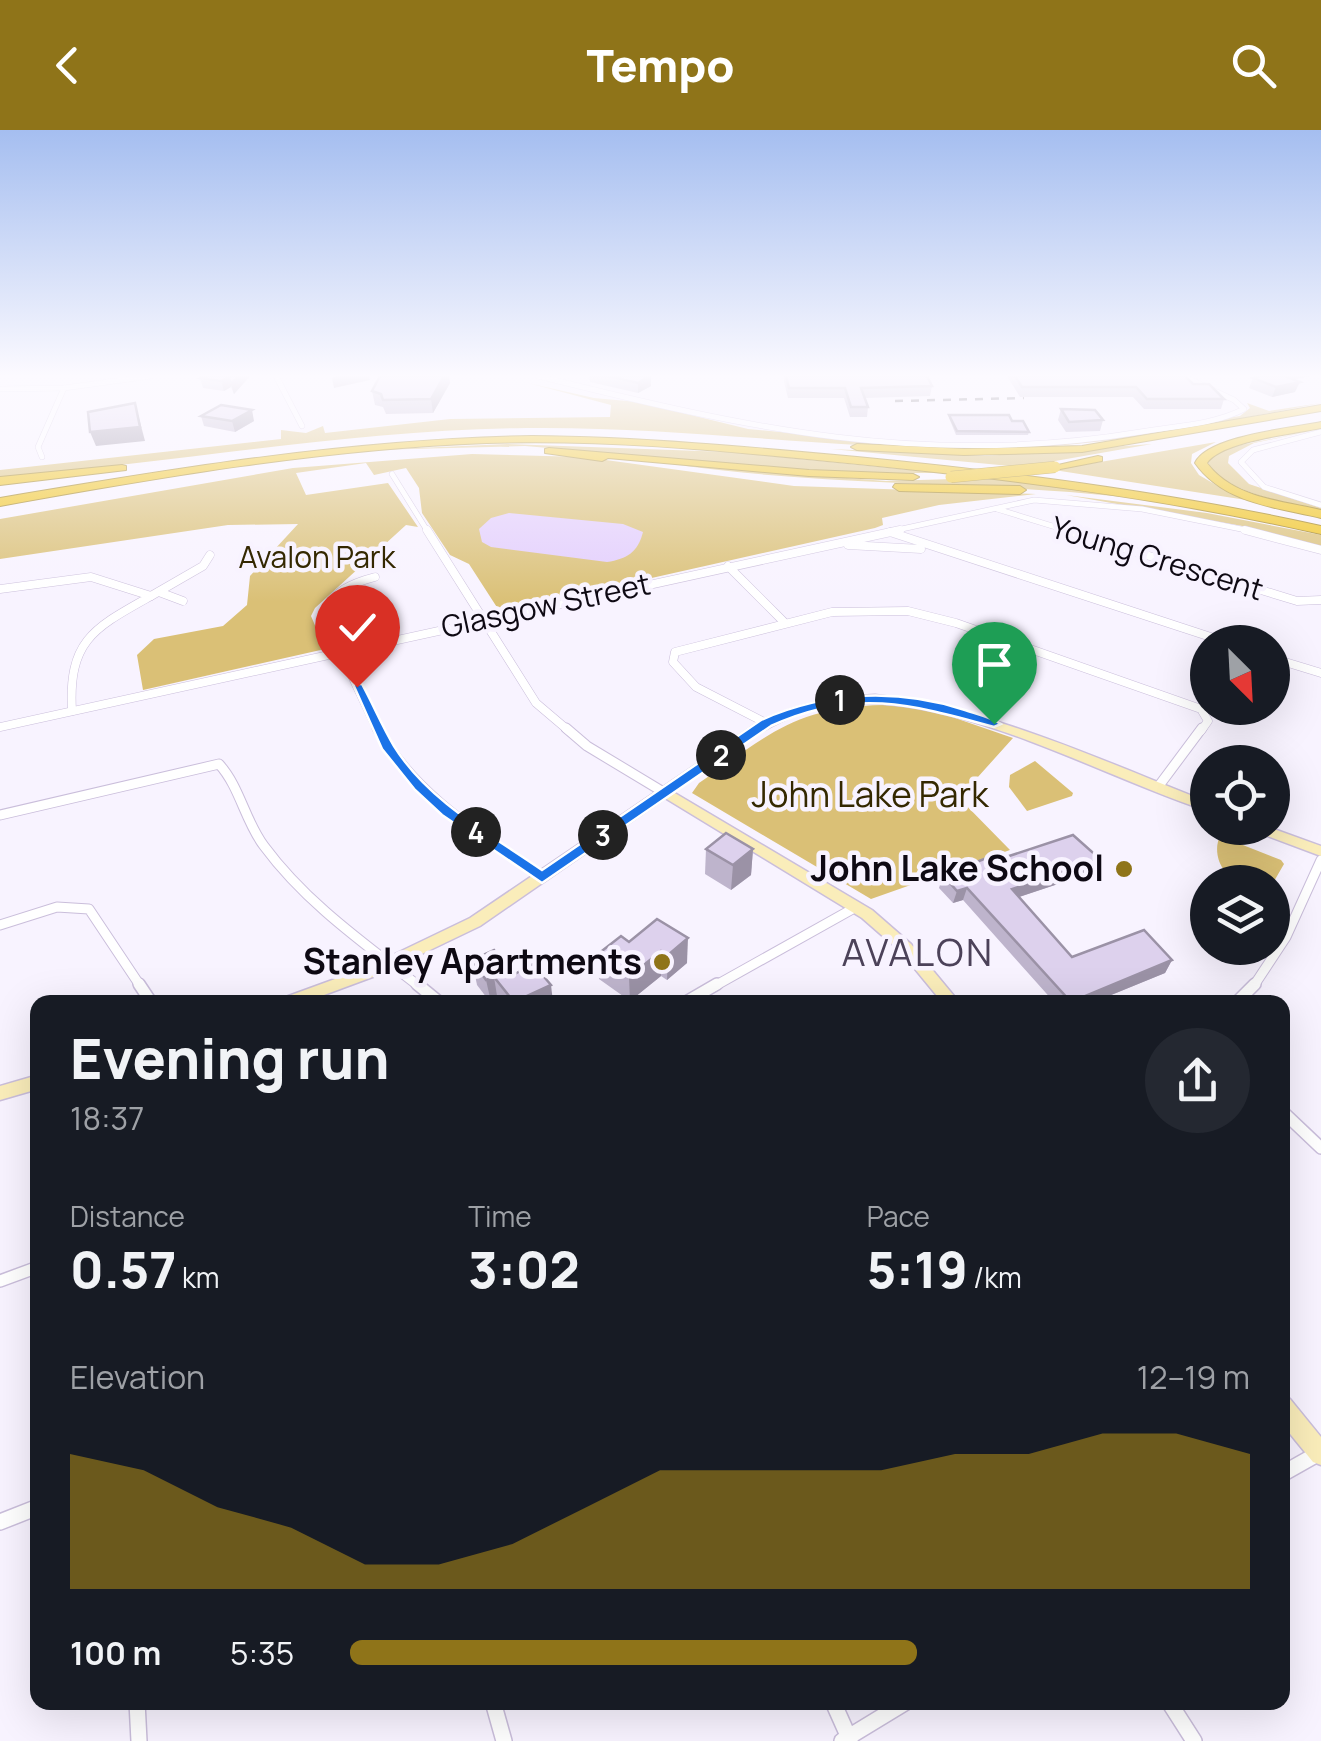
<!DOCTYPE html>
<html lang="en">
<head>
<meta charset="utf-8">
<style>
  :root { --surface:#171b24; --page:#242831; --text:#f1f3f6; --muted:#9ea1a6; --accent:#8f7419 }
  body { margin:0; font-family:Manrope,sans-serif; background:var(--page); color:var(--text); height:100vh; display:flex; flex-direction:column; font-size:38px; white-space:nowrap }
  * { box-sizing:border-box; margin:0 }
  p { font-size:32px; color:var(--muted) }
  .icon { flex:none; width:55px; height:55px; fill:none; stroke:currentColor; stroke-width:2; stroke-linecap:round; stroke-linejoin:round }
  .map { position:relative; flex:1; overflow:hidden }
  .side { position:absolute; left:30px; top:865px; width:1260px; height:715px; display:flex; flex-direction:column; background:var(--surface); border-radius:20px; box-shadow:0 10px 40px #0002 }
  .side>* { flex:none }
  .needle { width:65px; rotate:156deg }
  .fabs { position:absolute; left:1190px; top:495px; display:grid; gap:20px }
  .fabs a { display:grid; place-items:center; width:100px; height:100px; border-radius:50%; background:var(--surface); box-shadow:0 10px 40px #0002; font-size:50px }
  .pin { position:absolute; display:grid; place-items:center; width:85px; height:85px; color:#fff; margin:-102px -42px; border-radius:50% 50% 50% 0; rotate:-45deg; box-shadow:0 0 10px #0007 }
  .pin .icon { rotate:45deg }
  .km { position:absolute; width:50px; height:50px; margin:-25px; border-radius:50%; background:#222; color:#fff; font-size:28px; line-height:50px; text-align:center }
  .round { display:grid; place-items:center; flex:none; width:105px; height:105px; border-radius:52px; background:var(--page) }
  .summary { display:flex; align-items:center; justify-content:space-between; height:170px; padding:0 40px }
  h1 { font-size:55px; font-weight:800; line-height:75px }
  .metrics { display:grid; grid-template-columns:repeat(3,1fr); gap:15px; height:170px; padding:10px 40px }
  .metrics div { display:grid; align-content:center }
  .metrics b { font-size:50px; font-weight:800 }
  .metrics small { font-size:28px; font-weight:400 }
  .metrics p { font-size:28px }
  .chart { height:280px; padding:20px 40px }
  .chart p { display:flex; justify-content:space-between }
  .chart svg { width:100%; height:180px; margin-top:10px; fill:var(--accent); opacity:.7 }
  ul { padding:0 40px; list-style:none; font-size:32px }
  li { display:grid; grid-template-columns:160px 120px 1fr; align-items:center; height:75px }
  li i { height:25px; border-radius:12px; background:var(--accent) }
  header { display:flex; justify-content:space-between; align-items:center; height:130px; padding:0 40px; background:var(--accent); color:#fff; font-size:45px; font-weight:800 }
  .map>svg:first-child { display:block }
</style>
</head>
<body>
<header><svg class="icon" aria-label="back" viewBox="0 0 24 24"><path d="M15 5l-7 7 7 7"/></svg>Tempo<svg class="icon" aria-label="search" viewBox="0 0 24 24"><circle cx="10" cy="10" r="6"/><path d="M15 15l6 6"/></svg></header>
<div class="map">
<svg width="1321" height="1611" viewBox="0 0 1321 1611">
  <rect width="100%" height="100%" fill="#f8f3ff"/>
  <g fill="#dac076">
    <path d="M528,253L594,268L638,272L748,299L939,317L1084,312L1240,286L1250,278L1247,273L1269,281L1321,273C1217,293 1114,316 1008,318C847,322 687,296 526,298C349,300 176,333 0,347V340L281,309V300L306,303L323,296L325,303L450,289L610,287L611,275Z"/>
    <path d="M1321,299L1254,313L1229,326L1228,333L1249,354L1321,378V381C1290,373 1219,362 1207,330L1226,318Z"/>
    <polygon points="1216,312 1192,324 1191,333 1199,345 1216,355 1259,372 1054,340"/>
    <polygon points="507,314 728,322 940,343 844,343 525,316 372,320"/>
    <polygon points="1152,314 1021,337 831,319 985,326"/>
    <polygon points="472,324 584,327 794,356 1036,364 939,375 882,388 883,395 875,398 500,482 469,434 450,425 422,383 419,358 406,338 374,345 366,333 296,343 306,365 388,353 418,397 406,395 315,478 311,486 325,519 143,560 137,525 154,509 223,496 247,475 250,446 298,394 228,395 0,429 0,389 293,338"/>
    <path d="M678,335L886,351L986,348L1058,354L1124,367C974,351 828,356 678,335Z"/>
    <polygon points="1066,365 1207,383 1321,405 1321,417 1248,397"/>
    <path d="M883,575L929,579L1013,608L959,668L1010,720L871,769L692,663L699,653C769,605 794,577 883,575Z"/>
    <polygon points="1035,631 1073,663 1072,666 1027,681 1009,657 1010,645"/>
    <path d="M1220,706L1281,730L1284,734L1273,753C1264,752 1249,755 1241,752C1221,746 1212,723 1220,706Z"/>
  </g>
  <path fill="#e2cdfc" d="M509,383L623,394L643,402C638,422 627,429 607,432L491,417L482,412L479,399L491,388Z"/>
  <g fill="none" stroke-linecap="round" stroke-linejoin="round">
    <defs>
      <g id="street-far4">
        <polyline points="276,246 302,296"/>
        <path d="M538,246C746,298 924,338 1140,302C1174,296 1213,295 1244,279L1234,270L1183,246"/>
        <polyline points="0,259 64,258 151,246"/>
        <polyline points="1321,302 1253,320 1241,332 1264,357 1321,375"/>
        <polyline points="42,327 38,317 64,258"/>
        <polyline points="392,344 428,402"/>
        <polyline points="997,379 1072,402"/>
        <polyline points="888,402 1034,370 1142,379 1256,402"/>
      </g>
      <g id="street-far3">
        <polyline points="427,400 536,573 569,601"/>
        <polyline points="1064,400 1297,471 1321,470"/>
        <polyline points="1245,400 1321,420"/>
        <polyline points="890,402 1226,512"/>
        <polyline points="848,415 921,419"/>
        <polyline points="728,436 785,493"/>
        <path d="M375,447C352,453 333,461 323,484L378,601"/>
        <path d="M0,459L91,447L151,466C94,498 68,510 72,581"/>
        <polyline points="159,462 183,471"/>
        <polyline points="151,466 203,436 210,425"/>
        <polyline points="1272,528 1321,543"/>
        <polyline points="766,593 696,557 673,532 675,522 832,482 908,481 956,493 1201,579 1208,591 1201,601"/>
        <polyline points="0,597 900,400"/>
      </g>
      <g id="street-far2">
        <path d="M377,598C414,665 481,705 542,747"/>
        <polyline points="566,598 587,616 665,663"/>
        <polyline points="1158,657 1202,598"/>
        <path d="M0,685L219,634C240,657 245,691 264,716C306,773 365,814 420,857"/>
        <polyline points="0,795 57,777 89,779 141,857"/>
        <polyline points="713,857 856,777"/>
        <polyline points="1253,857 1286,807 1321,730"/>
      </g>
      <g id="street-far1">
        <polyline points="139,854 151,872"/>
        <polyline points="417,854 439,872"/>
        <polyline points="686,872 717,854"/>
        <polyline points="1237,872 1255,854"/>
        <polyline points="1282,981 1321,1018"/>
        <polyline points="0,1151 38,1137"/>
      </g>
      <g id="street">
        <polyline points="1282,1344 1321,1322"/>
        <polyline points="0,1392 38,1377"/>
        <polyline points="137,1572 139,1611"/>
        <polyline points="493,1572 504,1611"/>
        <polyline points="833,1572 850,1610"/>
        <polyline points="1169,1572 1194,1611"/>
        <polyline points="842,1611 906,1572"/>
      </g>
      <g id="secondary">
        <path d="M875,565C991,578 1100,630 1208,672V681C1094,645 922,542 804,582C756,598 715,634 673,662L872,780L911,814L959,872H942L901,822L862,788L665,668L480,796L378,845L305,872H281L283,868L368,837L470,788L762,590C802,574 832,567 875,565Z"/>
        <polygon points="1253,698 1271,698 1321,716 1321,726 1254,701"/>
        <polygon points="38,945 38,959 0,970 0,956"/>
        <polygon points="1282,1266 1290,1269 1321,1307 1321,1335 1313,1332 1282,1294"/>
      </g>
      <g id="highway">
        <polygon points="1321,275 1321,281 1082,322 964,325 857,320 851,317 857,314 964,319 1082,316"/>
        <path d="M1321,292V298C1293,304 1222,311 1207,333C1233,368 1282,371 1321,380V388C1276,377 1224,374 1195,333C1207,306 1292,298 1321,292Z"/>
        <path d="M532,306C641,307 749,317 857,327C1013,342 1168,362 1321,396V404C1158,367 994,347 827,331C714,320 601,309 487,313C323,319 161,347 0,376V368C177,338 353,309 532,306Z"/>
        <polygon points="549,318 809,340 913,344 919,347 913,350 809,346 608,328 602,331 545,323 545,319"/>
        <polygon points="1098,326 1102,327 1102,331 1055,340 1049,337"/>
        <polygon points="122,335 126,336 126,340 0,355 0,347"/>
        <polygon points="895,354 1020,356 1026,360 1020,364 899,361 893,357"/>
      </g>
    </defs>
    <use href="#street-far4" stroke="#cabedb" stroke-width="6"/>
    <use href="#street-far3" stroke="#cabedb" stroke-width="9"/>
    <use href="#street-far2" stroke="#cabedb" stroke-width="11"/>
    <use href="#street-far1" stroke="#cabedb" stroke-width="14"/>
    <use href="#street" stroke="#cabedb" stroke-width="18"/>
    <use href="#secondary" stroke="#cabedb" stroke-width="3"/>
    <use href="#highway" stroke="#a18218" stroke-width="2"/>
    <use href="#street-far4" stroke="#fff" stroke-width="5"/>
    <use href="#street-far3" stroke="#fff" stroke-width="8"/>
    <use href="#street-far2" stroke="#fff" stroke-width="9"/>
    <use href="#street-far1" stroke="#fff" stroke-width="11"/>
    <use href="#street" stroke="#fff" stroke-width="15"/>
    <use href="#secondary" fill="#faedba" fill-rule="evenodd"/>
    <use href="#highway" fill="#f0c31a" fill-rule="evenodd"/>
    <polyline stroke="#2e2933" stroke-width="2.5" stroke-dasharray="8 8" stroke-linecap="butt" points="895,271 1024,268"/>
    <defs>
      <polyline id="highway-bridge" points="951,347 1055,337"/>
    </defs>
    <use href="#highway-bridge" stroke="#a18218" stroke-width="12" stroke-linecap="butt"/>
    <use href="#highway-bridge" stroke="#f0c31a" stroke-width="11"/>
  </g>
  <g fill="#beb4cc">
    <polygon points="204,246 250,246 234,264 231,257 224,261 203,258 200,248"/>
    <polygon points="380,246 449,246 450,253 433,283 386,284 383,277 375,275 372,261"/>
    <polygon points="589,246 651,246 651,256 638,263 590,252"/>
    <polygon points="784,246 927,246 932,256 930,266 865,268 868,277 867,287 850,287 844,268 788,268 784,252"/>
    <polygon points="1007,246 1185,246 1193,254 1224,269 1221,279 1144,279 1133,267 1020,267"/>
    <polygon points="1260,246 1310,246 1293,250 1295,262 1272,267 1249,258 1253,248"/>
    <polygon points="1061,279 1103,290 1100,301 1066,302 1058,290"/>
    <polygon points="949,285 1012,291 1029,302 1028,305 956,305 949,288"/>
    <polygon points="201,286 254,291 235,302 204,296"/>
    <polygon points="706,719 753,719 751,745 731,760 705,744"/>
    <polygon points="1006,727 1094,742 1019,767 1072,827 1172,830 1165,843 1094,872 1054,872 963,770 953,773 939,758 943,745"/>
    <polygon points="657,789 687,833 667,850 661,846 630,871 599,849 598,824 629,812"/>
    <polygon points="472,830 513,845 553,872 490,872 477,855"/>
  </g>
  <g fill="#9b92a6">
    <polygon points="238,246 250,246 234,264 231,254"/>
    <polygon points="338,246 369,246 370,250 334,258 332,248"/>
    <polygon points="444,246 449,246 450,253 433,283 431,269"/>
    <polygon points="651,246 651,256 638,263 638,253"/>
    <polygon points="1292,246 1310,246 1290,250"/>
    <polygon points="229,247 231,257 224,261 221,251"/>
    <polygon points="1300,252 1295,262 1272,267 1276,257"/>
    <polygon points="135,273 145,311 96,316 90,302"/>
    <polygon points="252,280 254,291 235,302 232,291"/>
    <polygon points="753,719 751,745 731,760 733,735"/>
    <polygon points="1100,729 1094,742 1007,771 1012,759"/>
    <polygon points="967,758 963,770 953,773 957,761"/>
    <polygon points="688,808 687,833 667,850 668,825"/>
    <polygon points="661,821 661,846 630,871 629,847"/>
    <polygon points="1172,830 1165,843 1094,872 1071,872"/>
    <polygon points="494,847 498,872 491,872 486,850"/>
    <polygon points="551,855 553,872 517,872"/>
  </g>
  <g fill="#ddd1ed" stroke="#9b92a6" stroke-width="2.5">
    <polygon points="204,246 238,246 231,254 229,247 221,251 200,248"/>
    <polygon points="380,246 444,246 431,269 383,270 381,264 372,261"/>
    <polygon points="608,246 649,246 638,253"/>
    <polygon points="786,246 927,246 932,256 861,258 868,277 851,277 845,258 789,258"/>
    <polygon points="1015,246 1185,246 1193,254 1209,254 1224,269 1147,269 1136,257 1022,257"/>
    <polygon points="1260,246 1285,246 1300,252 1276,257 1253,248"/>
    <polygon points="135,273 140,297 90,302 88,282"/>
    <polygon points="221,275 252,280 232,291 201,286"/>
    <polygon points="1061,279 1095,280 1103,290 1069,292"/>
    <polygon points="949,285 1009,285 1012,291 1023,291 1029,302 957,301"/>
    <polygon points="726,703 753,719 733,735 706,719"/>
    <polygon points="1073,705 1100,729 1012,759 1072,827 1144,800 1172,830 1071,872 967,758 957,761 943,745 1002,722 1006,727"/>
    <polygon points="657,789 688,808 668,825 661,821 629,847 598,824 621,806 629,812"/>
    <polygon points="494,820 513,845 533,834 551,855 514,872 494,847 486,850 472,830"/>
  </g>
  <linearGradient id="sky" x2="0" y2="1"><stop stop-color="#a5bef0"/><stop offset="0.52" stop-color="#fcfaff"/><stop offset="1" stop-color="#fcfaff" stop-opacity="0"/></linearGradient>
  <rect width="1321" height="472" fill="url(#sky)"/>
  <path fill="#1a73e8" stroke="#fff" stroke-width="2.5" d="M353,554H362C373,574 382,596 394,616C428,671 490,704 542,740L761,590C826,561 898,558 965,580C977,584 991,587 1001,594L994,597C911,574 854,558 771,596L542,753L442,685L415,660L382,619Z"/>
  <g fill="#8f7419" stroke="#f8f3ff" stroke-width="4">
    <circle cx="1124" cy="739" r="10"/>
    <circle cx="662" cy="832" r="10"/>
  </g>
  <g text-anchor="middle" stroke-width="9" stroke-linejoin="round" paint-order="stroke">
    <g font-size="30" fill="#342801" stroke="#f8f3ff">
      <text x="317" y="438">Avalon Park</text>
    </g>
    <g font-size="30" fill="#0e0913" stroke="#f8f3ff">
      <text transform="translate(1157 429) rotate(17)" y="10">Young Crescent</text>
      <text transform="translate(546 476) rotate(-12)" y="10">Glasgow Street</text>
    </g>
    <g font-size="35" fill="#342801" stroke="#f8f3ff">
      <text x="870" y="677">John Lake Park</text>
    </g>
    <g font-size="35" font-weight="bold" fill="#0e0913" stroke="#f8f3ff" text-anchor="end">
      <text x="1104" y="751">John Lake School</text>
      <text x="642" y="844">Stanley Apartments</text>
    </g>
    <g font-size="38" letter-spacing="2.5" fill="#4c4259" stroke="#f8f3ff">
      <text x="918" y="836">AVALON</text>
    </g>
  </g>
</svg>
<div class="fabs">
<a><svg class="needle" viewBox="-14 -14 28 28"><path d="M0-13l5 13h-10z" fill="#e53935"/><path d="M0 13l5-13h-10z" fill="#9ea1a6"/></svg></a>
<a><svg class="icon" aria-label="locate" viewBox="0 0 24 24"><circle cx="12" cy="12" r="6"/><path d="M12 2v4M12 18v4M2 12h4M18 12h4"/></svg></a>
<a><svg class="icon" aria-label="layers" viewBox="0 0 24 24"><path d="M12 4l9 5-9 5-9-5zM3 14l9 5 9-5"/></svg></a>
</div>
<div class="pin" style="left:994px;top:594px;background:#1e9e55"><svg class="icon" aria-label="arrive" viewBox="0 0 24 24"><path d="M6 21V4h12l-3 4 3 4H6"/></svg></div>
<div class="pin" style="left:357px;top:557px;background:#d93025"><svg class="icon" aria-label="check" viewBox="0 0 24 24"><path d="M5 12l5 5 9-10"/></svg></div>
<b class="km" style="left:840px;top:570px">1</b>
<b class="km" style="left:721px;top:625px">2</b>
<b class="km" style="left:603px;top:705px">3</b>
<b class="km" style="left:476px;top:702px">4</b>
<section class="side">
<div class="summary"><div><h1>Evening run</h1><p>18:37</p></div><a class="round"><svg class="icon" aria-label="share" viewBox="0 0 24 24"><path d="M12 15V3M7 8l5-5 5 5M5 13v7h14v-7"/></svg></a></div>
<div class="metrics">
<div><p>Distance</p><b>0.57<small> km</small></b></div>
<div><p>Time</p><b>3:02</b></div>
<div><p>Pace</p><b>5:19<small> /km</small></b></div>
</div>
<div class="chart"><p><span>Elevation</span>12–19 m</p>
<svg viewBox="0 0 160 44" preserveAspectRatio="none"><path d="M0 44V11L10 15L20 24L30 29L40 38L50 38L60 33L70 24L80 15L90 15L100 15L110 15L120 11L130 11L140 6L150 6L160 11V44z"/></svg>
</div>
<ul>
<li><b>100 m</b>5:35<i style="width:63%"></i></li>
</ul>
</section>
</div>
</body>
</html>
